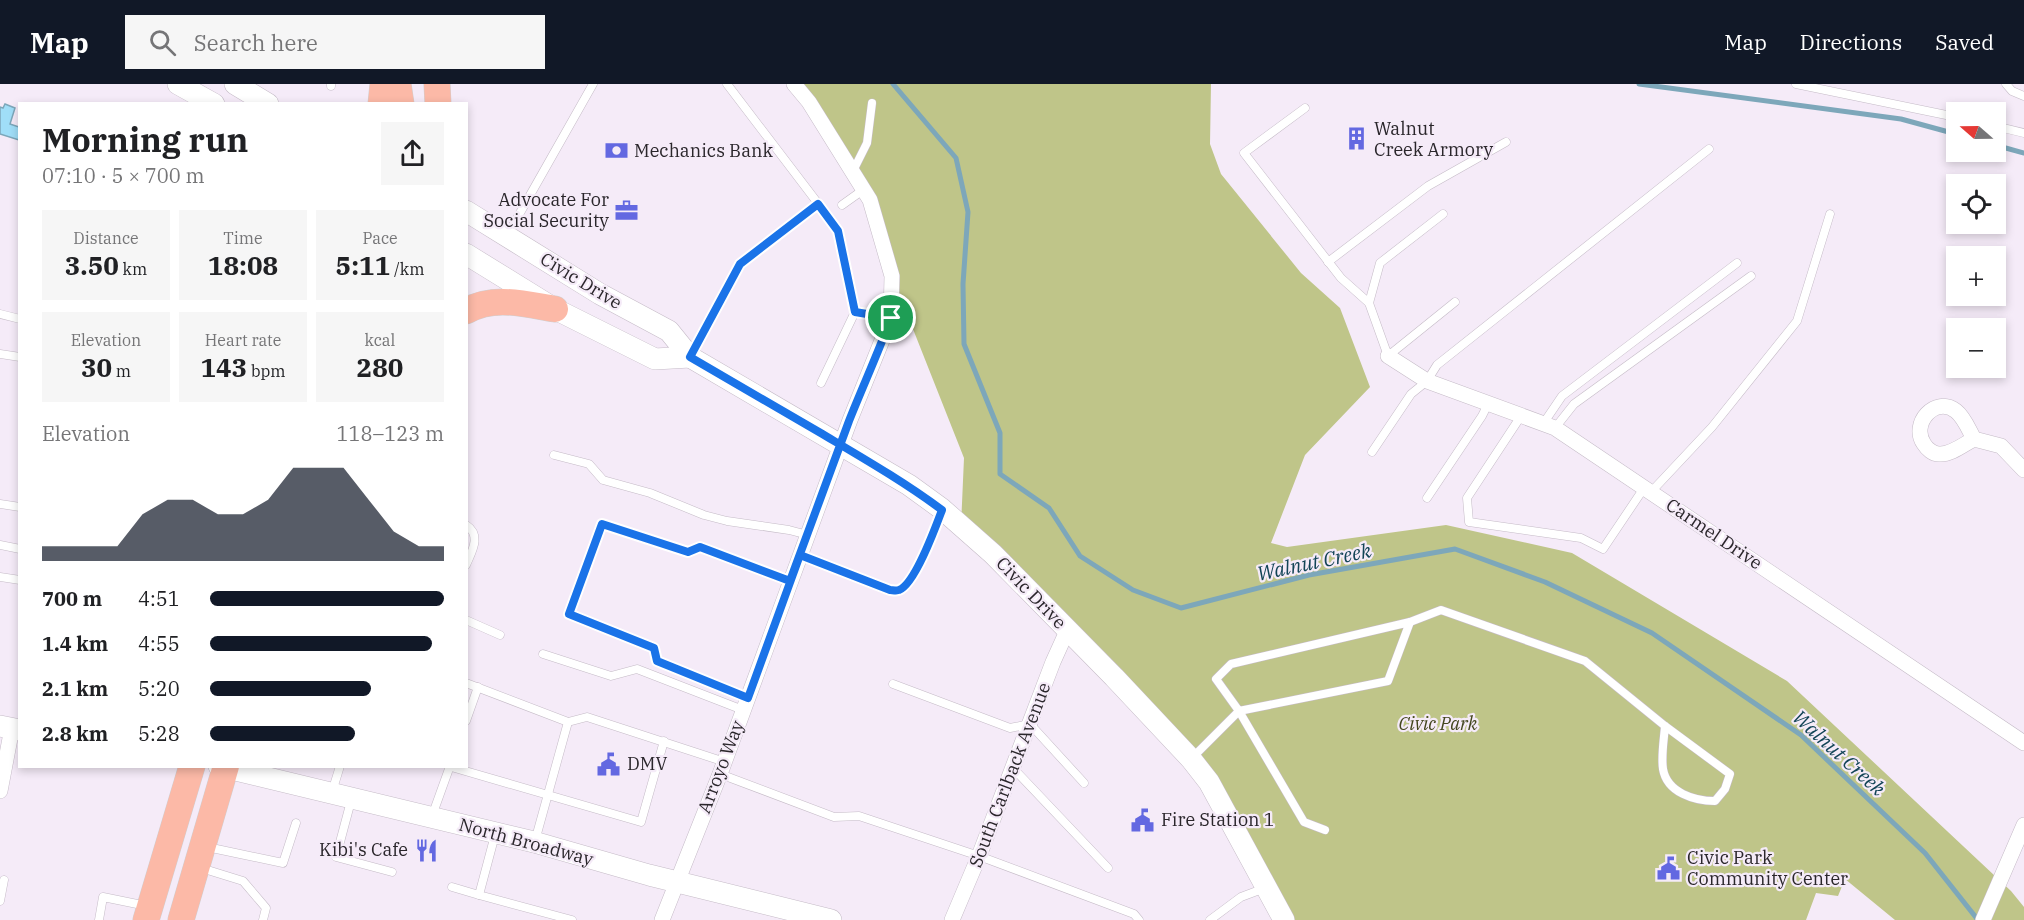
<!DOCTYPE html>
<html lang="en">
<head>
<meta charset="utf-8">
<style>
  :root { --surface:#fff; --page:#f6f6f6; --text:#202124; --muted:#757577; --accent:#111827 }
  body { margin:0; font-family:"IBM Plex Serif",serif; background:var(--page); color:var(--text); height:100vh; display:flex; flex-direction:column; font-size:22px; white-space:nowrap }
  * { box-sizing:border-box; margin:0 }
  p { font-size:20px; color:var(--muted) }
  .icon { flex:none; width:33px; height:33px; fill:none; stroke:currentColor; stroke-width:2; stroke-linecap:round; stroke-linejoin:round }
  .map { position:relative; flex:1; overflow:hidden }
  .drawer { position:absolute; left:18px; top:18px; width:450px; height:666px; display:flex; flex-direction:column; background:var(--surface); border-radius:0px; box-shadow:0 3px 9px #0003 }
  .drawer>* { flex:none }
  .needle { width:39px; rotate:290deg }
  .buttons { position:absolute; left:1946px; top:18px; display:grid; gap:12px }
  .buttons a { display:grid; place-items:center; width:60px; height:60px; border-radius:0px; background:var(--surface); box-shadow:0 3px 9px #0003; font-size:30px }
  .pin { position:absolute; display:grid; place-items:center; width:51px; height:51px; color:#fff; margin:-26px; border:3px solid #fff; border-radius:50%; box-shadow:0 2px 6px #0007 }
  .round { display:grid; place-items:center; flex:none; width:63px; height:63px; border-radius:0px; background:var(--page) }
  .headline { display:flex; align-items:center; justify-content:space-between; height:102px; padding:0 24px }
  h1 { font-size:33px; font-weight:800; line-height:45px }
  .metrics { display:grid; grid-template-columns:repeat(3,1fr); gap:9px; height:102px; padding:6px 24px }
  .metrics div { display:grid; align-content:center; border-radius:0px; background:var(--page); text-align:center }
  .metrics b { font-size:26px; font-weight:800 }
  .metrics small { font-size:16px; font-weight:400 }
  .metrics p { font-size:16px }
  .chart { height:168px; padding:12px 24px }
  .chart p { display:flex; justify-content:space-between }
  .chart svg { width:100%; height:108px; margin-top:6px; fill:var(--accent); opacity:.7 }
  ul { padding:0 24px; list-style:none; font-size:20px }
  li { display:grid; grid-template-columns:96px 72px 1fr; align-items:center; height:45px }
  li i { height:15px; border-radius:8px; background:var(--accent) }
  header { display:flex; align-items:center; gap:36px; box-sizing:border-box; height:84px; padding:0 30px; background:var(--accent); color:#fff }
  header strong { font-size:28px }
  nav { display:flex; gap:33px; margin-inline-start:auto; font-size:21px }
  .search { width:420px; height:54px; background:var(--page); display:flex; align-items:center; gap:15px; box-sizing:border-box; padding:0 21px; border-radius:0px; color:var(--muted); font-size:22px }
  .map>svg:first-child { display:block }
</style>
</head>
<body>
<header>
<strong>Map</strong>
<div class="search"><svg class="icon" aria-label="search" viewBox="0 0 24 24"><circle cx="10" cy="10" r="6"/><path d="M15 15l6 6"/></svg>Search here</div>
<nav><a>Map</a><a>Directions</a><a>Saved</a></nav>
</header>
<div class="map">
<svg width="2024" height="836" viewBox="0 0 2024 836">
  <rect width="100%" height="100%" fill="#f5ebf8"/>
  <polygon fill="#bfc589" points="794,0 1211,0 1210,60 1221,90 1301,189 1340,224 1370,303 1305,371 1271,459 1287,463 1446,441 1572,469 1787,597 2011,807 2024,823 2024,836 1895,836 1845,795 1838,812 1816,809 1806,836 1284,836 1209,698 961,442 964,374 892,192 870,116"/>
  <polygon fill="#a0def8" stroke="#7da7ba" stroke-width="1.5" points="5,20 15,24 10,40 19,43 19,56 0,50 0,23 3,24"/>
  <g fill="none" stroke-linecap="round" stroke-linejoin="round">
    <g stroke="#7da7ba" stroke-width="5">
      <polyline points="893,0 956,74 968,128 963,200 964,260 1000,349 1000,390 1049,424 1080,472 1133,506 1181,524 1309,491 1455,465 1545,498 1652,549 1801,651 1925,769 1978,836"/>
      <polyline points="1639,0 1901,35 1956,50"/>
      <polyline points="1995,61 2024,69"/>
    </g>
    <defs>
      <g id="lane">
        <polyline points="331,0 331,2"/>
        <polyline points="727,0 839,147 855,228"/>
        <polyline points="1796,0 1956,33"/>
        <polyline points="2006,0 2012,7 2024,12"/>
        <polyline points="1305,24 1244,69 1341,194 1369,219"/>
        <polyline points="1995,42 2024,49"/>
        <polyline points="853,87 867,59 872,19"/>
        <polyline points="842,121 863,106"/>
        <polyline points="1443,130 1380,179 1369,219 1388,272 1455,218"/>
        <polyline points="508,150 593,0"/>
        <polyline points="1328,178 1428,102 1506,58"/>
        <polyline points="0,230 20,235"/>
        <polyline points="0,270 20,273"/>
        <polyline points="691,271 740,180 818,120"/>
        <polyline points="821,299 855,228 891,234"/>
        <polyline points="1521,332 1467,414 1469,438 1581,454 1603,465 1644,404"/>
        <polyline points="1543,340 1562,312 1737,179"/>
        <polyline points="1555,344 1574,320 1751,192"/>
        <polyline points="1372,368 1411,310 1427,297 1437,281 1709,65"/>
        <polyline points="554,371 589,380 603,396 650,409 704,431 727,437 789,446 808,451"/>
        <polyline points="1651,408 1712,343 1797,237 1830,130"/>
        <polyline points="1427,414 1482,332 1488,320"/>
        <polyline points="0,420 20,423"/>
        <path d="M466,441C482,451 472,467 466,481"/>
        <polyline points="0,461 20,465"/>
        <path d="M800,471L890,506H899C920,491 933,451 941,427"/>
        <polyline points="0,493 20,496"/>
        <polyline points="466,536 500,551"/>
        <path d="M1410,538L1441,526L1585,577L1665,642L1730,690L1725,705L1715,717C1695,717 1667,709 1663,685C1661,672 1664,655 1665,642"/>
        <polygon points="1410,538 1388,597 1239,627 1216,595 1231,580"/>
        <polyline points="543,570 611,592 637,585 743,626"/>
        <polyline points="466,599 568,638"/>
        <polyline points="893,600 1010,644 1030,640 1084,699"/>
        <polyline points="748,614 657,577 654,564 569,530 602,440 688,468 700,463 791,497"/>
        <polyline points="466,637 478,603"/>
        <polyline points="1192,674 1239,627 1304,738 1325,746"/>
        <polyline points="448,682 641,738 664,657"/>
        <polyline points="1013,684 1108,784"/>
        <polyline points="720,690 834,733 859,732 979,772 1134,830 1139,836"/>
        <polyline points="332,708 340,682"/>
        <polyline points="351,717 336,773 392,788"/>
        <polyline points="432,732 450,682"/>
        <polyline points="495,751 479,811 572,836"/>
        <polyline points="535,757 568,638 587,633 725,678"/>
        <polyline points="207,763 283,779 296,739"/>
        <polyline points="201,784 243,797 266,824 263,836"/>
        <polyline points="452,803 479,811"/>
        <polyline points="0,817 4,796"/>
        <polyline points="99,836 103,813 147,822"/>
        <polyline points="1210,836 1241,813 1265,804"/>
      </g>
      <g id="street">
        <polyline points="1388,272 1427,297 1555,344 2024,659"/>
        <path d="M1974,355C1969,346 1964,333 1956,327C1935,311 1910,340 1924,360C1927,365 1933,370 1939,370C1951,371 1964,360 1974,355L2001,362L2024,386"/>
        <polyline points="0,707 12,644"/>
        <polyline points="662,836 720,690 850,336 891,234 892,192 870,116 809,18 794,0"/>
        <polyline points="952,836 979,772 1053,578 1067,547"/>
        <polyline points="1983,836 2024,741"/>
      </g>
      <g id="secondary">
        <polyline points="178,0 214,20"/>
        <polyline points="235,0 268,20"/>
        <polyline points="466,127 600,210 669,247 690,273 909,401 942,425 993,470 1114,593 1191,675 1209,698 1284,836"/>
        <polyline points="466,170 555,225 655,275 690,273"/>
        <polyline points="0,642 20,646"/>
        <polyline points="219,682 534,758 649,791 831,836"/>
      </g>
      <g id="highway">
        <polyline points="398,0 401,20"/>
        <polyline points="437,0 438,20"/>
        <polyline points="381,20 383,0"/>
        <path d="M466,227C494,211 524,220 555,225"/>
        <polyline points="146,836 192,682"/>
        <polyline points="181,836 226,682"/>
      </g>
    </defs>
    <use href="#lane" stroke="#c5bbc7" stroke-width="9"/>
    <use href="#street" stroke="#c5bbc7" stroke-width="16"/>
    <use href="#secondary" stroke="#c5bbc7" stroke-width="22"/>
    <use href="#highway" stroke="#d0cfd0" stroke-width="27"/>
    <use href="#lane" stroke="#fff" stroke-width="8"/>
    <use href="#street" stroke="#fff" stroke-width="15"/>
    <use href="#secondary" stroke="#fff" stroke-width="21"/>
    <use href="#highway" stroke="#fcb9a7" stroke-width="26"/>
  </g>
  <g fill="none" stroke-linecap="round" stroke-linejoin="round">
    <defs>
      <path id="route" d="M891,234C878,269 863,302 849,337C829,390 810,444 790,497L700,463L688,468L602,440L569,530L654,564L657,577L748,614L800,471L890,506C892,506 897,507 899,506C915,500 936,442 942,426C903,397 861,373 819,348L690,273L740,180L818,120L838,147L855,228L891,234"/>
    </defs>
    <use href="#route" stroke="#fff" stroke-width="12"/>
    <use href="#route" stroke="#1a73e8" stroke-width="8"/>
  </g>
  <defs>
    <symbol id="building-bare" viewBox="-9 -9 18 18"><path d="M-4-6H4V6H1V3H-1V6H-4ZM-2.5-4.3h1.7v1.8h-1.7ZM.8-4.3h1.7v1.8H.8ZM-2.5-1h1.7V.8h-1.7ZM.8-1h1.7V.8H.8Z" fill="#6368e1" stroke="#f5ebf8" stroke-width="2.5" paint-order="stroke"/></symbol>
    <symbol id="bank-bare" viewBox="-9 -9 18 18"><path d="M-6-4H6V4H-6ZM0-2.3a2.3 2.3 0 1 0 0 4.6a2.3 2.3 0 1 0 0-4.6Z" fill="#6368e1" stroke="#f5ebf8" stroke-width="2.5" paint-order="stroke"/></symbol>
    <symbol id="office-bare" viewBox="-9 -9 18 18"><path d="M-6-3h4V-5.5h4V-3h4V5H-6ZM-1-4.5V-3h2v-1.5ZM-6 0V1H6V0Z" fill="#6368e1" stroke="#f5ebf8" stroke-width="2.5" paint-order="stroke"/></symbol>
    <symbol id="civic-bare" viewBox="-9 -9 18 18"><path d="M-.6-6.5H3V-4.5H.6V-3L4-1V1h2V6H-6V1h2V-1L-.6-3ZM-1.2 2.5V6h2.4V2.5Z" fill="#6368e1" stroke="#f5ebf8" stroke-width="2.5" paint-order="stroke"/></symbol>
    <symbol id="restaurant-bare" viewBox="-9 -9 18 18"><path d="M-5-6h1v4h1v-4h1v4h1v-4h1v5L-1.5 .5V6h-2V.5L-5-1ZM5-6V6H3V1.5H1.5Q1.5-4 5-6Z" fill="#6368e1" stroke="#f5ebf8" stroke-width="2.5" paint-order="stroke"/></symbol>
  </defs>
  <g fill-rule="evenodd">
    <use href="#building-bare" x="1340" y="38" width="33" height="33"/>
    <use href="#bank-bare" x="600" y="50" width="33" height="33"/>
    <use href="#office-bare" x="610" y="110" width="33" height="33"/>
    <use href="#civic-bare" x="592" y="664" width="33" height="33"/>
    <use href="#civic-bare" x="1126" y="720" width="33" height="33"/>
    <use href="#restaurant-bare" x="410" y="750" width="33" height="33"/>
    <use href="#civic-bare" x="1652" y="768" width="33" height="33"/>
  </g>
  <g text-anchor="middle" stroke-width="4.5" stroke-linejoin="round" paint-order="stroke">
    <g font-size="18" fill="#2a262b" stroke="#f5ebf8" text-anchor="start">
      <text x="1374" y="51">Walnut<tspan x="1374" dy="21">Creek Armory</tspan></text>
      <text x="634" y="73">Mechanics Bank</text>
      <text x="609" y="122" text-anchor="end">Advocate For<tspan x="609" dy="21">Social Security</tspan></text>
      <text x="627" y="686">DMV</text>
      <text x="1161" y="742">Fire Station 1</text>
      <text x="408" y="772" text-anchor="end">Kibi's Cafe</text>
      <text x="1687" y="780">Civic Park<tspan x="1687" dy="21">Community Center</tspan></text>
    </g>
    <g font-size="18" fill="#2a262b" stroke="#f5ebf8">
      <text transform="translate(581 197) rotate(31)" y="6">Civic Drive</text>
      <text transform="translate(1714 450) rotate(34)" y="6">Carmel Drive</text>
      <text transform="translate(1031 509) rotate(46)" y="6">Civic Drive</text>
      <text transform="translate(721 683) rotate(-69)" y="6">Arroyo Way</text>
      <text transform="translate(1010 691) rotate(-69)" y="6">South Carlback Avenue</text>
      <text transform="translate(526 758) rotate(15)" y="6">North Broadway</text>
    </g>
    <g font-size="18" font-style="italic" fill="#43461e" stroke="#f5ebf8">
      <text x="1438" y="646">Civic Park</text>
    </g>
    <g font-size="20" font-style="italic" fill="#124456" stroke="#f5ebf8">
      <text transform="translate(1314 478) rotate(-12)" y="7">Walnut Creek</text>
      <text transform="translate(1839 669) rotate(42)" y="7">Walnut Creek</text>
    </g>
  </g>
</svg>
<div class="buttons">
<a><svg class="needle" viewBox="-14 -14 28 28"><path d="M0-13l5 13h-10z" fill="#e53935"/><path d="M0 13l5-13h-10z" fill="#757577"/></svg></a>
<a><svg class="icon" aria-label="locate" viewBox="0 0 24 24"><circle cx="12" cy="12" r="6"/><path d="M12 2v4M12 18v4M2 12h4M18 12h4"/></svg></a>
<a>+</a>
<a>−</a>
</div>
<div class="pin" style="left:891px;top:234px;background:#1e9e55"><svg class="icon" aria-label="arrive" viewBox="0 0 24 24"><path d="M6 21V4h12l-3 4 3 4H6"/></svg></div>
<section class="drawer">
<div class="headline"><div><h1>Morning run</h1><p>07:10 · 5 × 700 m</p></div><a class="round"><svg class="icon" aria-label="share" viewBox="0 0 24 24"><path d="M12 15V3M7 8l5-5 5 5M5 13v7h14v-7"/></svg></a></div>
<div class="metrics">
<div><p>Distance</p><b>3.50<small> km</small></b></div>
<div><p>Time</p><b>18:08</b></div>
<div><p>Pace</p><b>5:11<small> /km</small></b></div>
</div>
<div class="metrics">
<div><p>Elevation</p><b>30<small> m</small></b></div>
<div><p>Heart rate</p><b>143<small> bpm</small></b></div>
<div><p>kcal</p><b>280</b></div>
</div>
<div class="chart"><p><span>Elevation</span>118–123 m</p>
<svg viewBox="0 0 160 44" preserveAspectRatio="none"><path d="M0 44V38L10 38L20 38L30 38L40 25L50 19L60 19L70 25L80 25L90 19L100 6L110 6L120 6L130 19L140 32L150 38L160 38V44z"/></svg>
</div>
<ul>
<li><b>700 m</b>4:51<i style="width:100%"></i></li>
<li><b>1.4 km</b>4:55<i style="width:95%"></i></li>
<li><b>2.1 km</b>5:20<i style="width:69%"></i></li>
<li><b>2.8 km</b>5:28<i style="width:62%"></i></li>
</ul>
</section>
</div>
</body>
</html>
